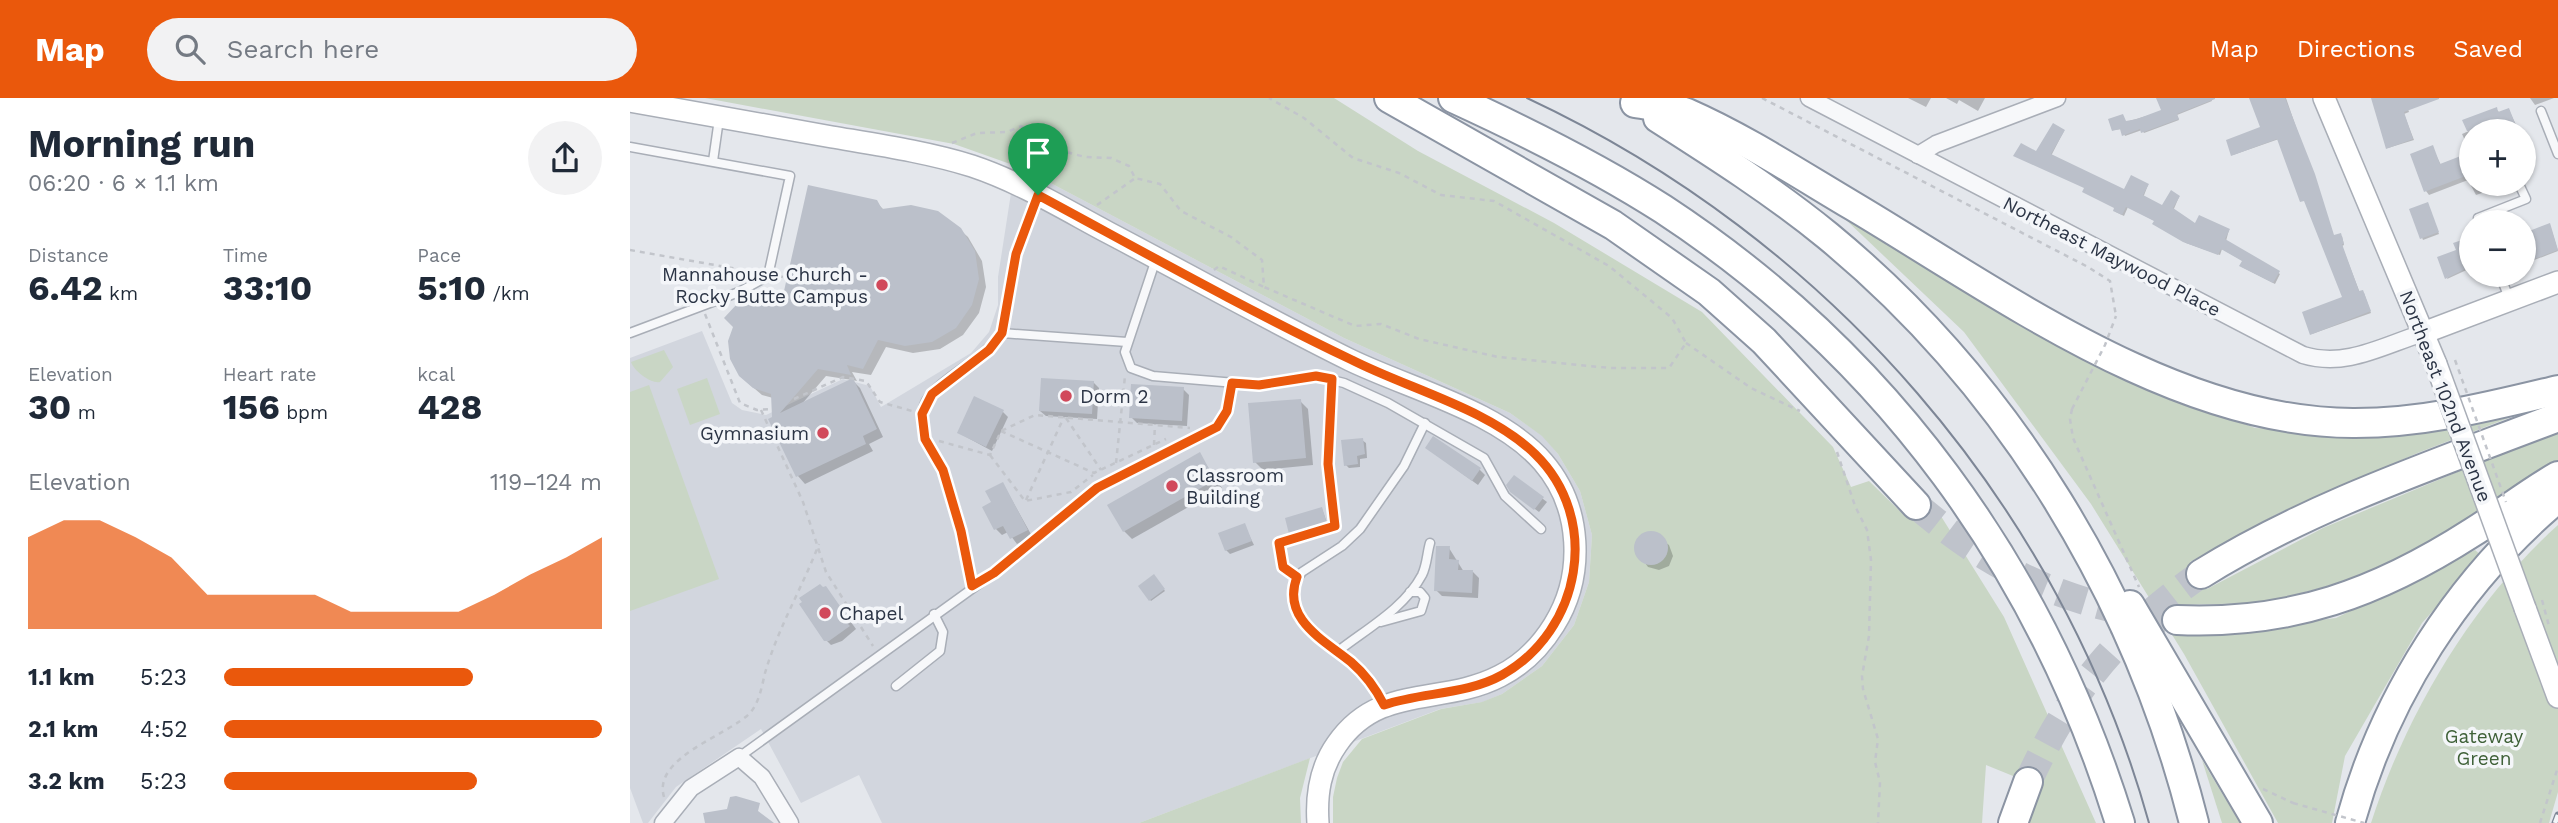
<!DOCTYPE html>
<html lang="en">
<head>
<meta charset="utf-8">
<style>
  :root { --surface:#fff; --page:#f2f2f3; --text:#1f2937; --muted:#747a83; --accent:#ea580c }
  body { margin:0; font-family:"Work Sans",sans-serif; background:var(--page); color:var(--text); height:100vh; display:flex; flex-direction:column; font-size:26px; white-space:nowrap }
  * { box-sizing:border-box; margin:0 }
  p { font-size:23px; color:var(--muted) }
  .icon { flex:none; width:38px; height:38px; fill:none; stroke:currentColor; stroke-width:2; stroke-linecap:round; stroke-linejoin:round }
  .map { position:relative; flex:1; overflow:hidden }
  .side { display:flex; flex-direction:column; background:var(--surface); width:630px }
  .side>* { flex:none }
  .fabs { position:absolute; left:1829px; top:21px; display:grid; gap:14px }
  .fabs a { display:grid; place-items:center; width:77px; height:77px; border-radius:50%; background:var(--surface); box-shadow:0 2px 5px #0004; font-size:35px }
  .pin { position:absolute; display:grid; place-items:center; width:60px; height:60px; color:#fff; margin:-72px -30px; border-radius:50% 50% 50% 0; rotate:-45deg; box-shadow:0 0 7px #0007 }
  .pin .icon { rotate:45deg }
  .round { display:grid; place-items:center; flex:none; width:74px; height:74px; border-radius:37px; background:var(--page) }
  .headline { display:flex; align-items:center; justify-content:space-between; height:119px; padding:0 28px }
  h1 { font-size:38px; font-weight:700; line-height:52px }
  .stats { display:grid; grid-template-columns:repeat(3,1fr); gap:10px; height:119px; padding:7px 28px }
  .stats div { display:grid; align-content:center }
  .stats b { font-size:35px; font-weight:700 }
  .stats small { font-size:19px; font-weight:400 }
  .stats p { font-size:19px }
  .chart { height:196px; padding:14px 28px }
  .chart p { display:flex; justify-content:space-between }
  .chart svg { width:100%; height:126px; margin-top:7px; fill:var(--accent); opacity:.7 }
  ul { padding:0 28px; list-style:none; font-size:23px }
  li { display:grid; grid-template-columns:112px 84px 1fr; align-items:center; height:52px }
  li i { height:18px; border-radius:9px; background:var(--accent) }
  header { display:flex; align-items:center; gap:42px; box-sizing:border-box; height:98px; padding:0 35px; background:var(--accent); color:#fff }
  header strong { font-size:33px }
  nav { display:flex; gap:38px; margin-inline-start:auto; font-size:24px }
  .search { width:490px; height:63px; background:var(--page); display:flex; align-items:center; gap:18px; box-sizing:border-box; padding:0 24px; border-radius:38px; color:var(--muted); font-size:26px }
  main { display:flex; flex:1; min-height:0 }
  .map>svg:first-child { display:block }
</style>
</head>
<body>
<header>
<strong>Map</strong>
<div class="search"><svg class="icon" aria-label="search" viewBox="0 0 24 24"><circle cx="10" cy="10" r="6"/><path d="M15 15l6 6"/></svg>Search here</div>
<nav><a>Map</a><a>Directions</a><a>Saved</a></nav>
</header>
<main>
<section class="side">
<div class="headline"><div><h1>Morning run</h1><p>06:20 · 6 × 1.1 km</p></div><a class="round"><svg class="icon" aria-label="share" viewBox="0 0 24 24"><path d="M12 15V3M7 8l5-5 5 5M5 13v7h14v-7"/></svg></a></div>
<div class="stats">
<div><p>Distance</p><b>6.42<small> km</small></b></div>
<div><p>Time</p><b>33:10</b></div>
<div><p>Pace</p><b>5:10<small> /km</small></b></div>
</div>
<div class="stats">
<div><p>Elevation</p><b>30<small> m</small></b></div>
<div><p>Heart rate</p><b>156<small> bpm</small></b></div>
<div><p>kcal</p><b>428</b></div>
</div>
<div class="chart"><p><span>Elevation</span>119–124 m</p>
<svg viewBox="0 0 160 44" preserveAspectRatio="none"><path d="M0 44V12L10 6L20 6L30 12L40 19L50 32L60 32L70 32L80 32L90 38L100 38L110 38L120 38L130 32L140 25L150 19L160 12V44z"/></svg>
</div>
<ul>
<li><b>1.1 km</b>5:23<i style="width:66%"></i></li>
<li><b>2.1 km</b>4:52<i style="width:100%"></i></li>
<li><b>3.2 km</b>5:23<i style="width:67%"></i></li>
</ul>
</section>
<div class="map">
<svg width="1928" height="725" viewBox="0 0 1928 725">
  <rect width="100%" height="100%" fill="#e4e7ec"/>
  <polygon fill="#d2d6de" points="394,71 714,240 880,315 913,338 928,356 950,393 962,437 959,484 944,527 912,568 872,596 853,604 810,611 509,725 252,725 229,677 171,705 131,631 46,689 18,725 13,725 0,690 0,260 72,233 102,305 112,312 136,317 213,281 240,288 251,309 341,255 359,234 368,207 368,179 381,95"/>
  <g fill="#c9d6c5">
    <polygon points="75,0 704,0 788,53 924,125 1072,214 1203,349 1221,389 1239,383 1277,420 1299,399 1374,519 1466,725 1397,725 1410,689 1356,667 1352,725 703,725 703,699 707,680 713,664 732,641 811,611 852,604 872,596 912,568 944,527 959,484 962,437 950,393 928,356 912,338 880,315 714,240 394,71 324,46"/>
    <polygon points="1220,119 1483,274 1625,330 1785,336 1928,301 1790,354 1649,415 1560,464 1577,491 1693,430 1928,332 1928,366 1841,423 1732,479 1633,505 1546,507 1548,538 1706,520 1845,452 1852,458 1792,525 1715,658 1702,725 1648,725 1554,556 1461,406 1334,234 1214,120"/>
    <path d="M34,252L43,269L30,284C21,286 4,273 1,264Z"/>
    <polygon points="77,280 90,316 60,327 47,291"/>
    <polygon points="19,287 89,481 0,513 0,294"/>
    <path d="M1928,427V694L1919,725H1741C1776,616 1842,504 1928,427Z"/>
    <polygon points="680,660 670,700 671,725 509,725"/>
    <polygon points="1572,662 1610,725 1592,725"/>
  </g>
  <g fill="#0003" fill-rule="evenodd">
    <polygon points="1278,0 1301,0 1296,9"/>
    <polygon points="1316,0 1355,0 1348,13 1329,2 1327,6"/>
    <polygon points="1533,0 1581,0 1582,3 1547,17 1549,22 1514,35 1512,32 1495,38 1492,31 1484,32 1496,24 1533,13"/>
    <polygon points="1621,0 1656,0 1704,139 1712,138 1714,147 1712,148 1730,195 1734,195 1741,215 1682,236 1714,200 1676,103 1671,103 1649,41 1603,57 1632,30"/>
    <polygon points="1742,0 1774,0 1779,14 1774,16 1784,42 1758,50"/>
    <polygon points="1900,0 1924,0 1905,7"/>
    <polygon points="1866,11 1870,15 1879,12 1889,33 1841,33 1841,55 1832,36 1839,33 1834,23"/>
    <polygon points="1434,33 1421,58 1494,93 1518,87 1513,100 1533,109 1549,99 1543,113 1566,127 1599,132 1596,143 1650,176 1645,186 1612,169 1613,163 1592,151 1590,157 1556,145 1525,123 1498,109 1494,118 1486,114 1486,110 1406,55"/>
    <polygon points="1802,49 1811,67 1841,56 1841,86 1858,86 1861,92 1846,97 1838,82 1799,97 1796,93"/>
    <path d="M246,104L254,112L329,131L338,139L352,163L356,189L349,215L333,237L310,251L283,255L256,249L241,277L222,274L227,283L222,282L230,290L253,339L239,346L243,353L175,386L168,378L144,320L143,300L132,297L118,285L109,210L156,194ZM196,278L222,282L171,307Z"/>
    <polygon points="1798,108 1809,136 1793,142 1781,112"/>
    <polygon points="1920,127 1928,153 1894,166 1894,137"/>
    <polygon points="1837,142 1841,150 1841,170 1817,181 1828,153"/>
    <polygon points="463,284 469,290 467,321 416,318 410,313"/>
    <polygon points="553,291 559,297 557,328 507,325 501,319"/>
    <polygon points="670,303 678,311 683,367 633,372 625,364"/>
    <polygon points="372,313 378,319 362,353 329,335"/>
    <polygon points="732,342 736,345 737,360 730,361 730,369 719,370 716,367"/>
    <polygon points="797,350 849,371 855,377 848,387"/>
    <polygon points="569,356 592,390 502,441 494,433"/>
    <polygon points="884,379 917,404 909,414 886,397"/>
    <polygon points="373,386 402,438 387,446 378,434 372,437 366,431 355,410 363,405"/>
    <polygon points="692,411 700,433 665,443 662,439"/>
    <polygon points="614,427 624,447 600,456 596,452"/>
    <polygon points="1022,435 1039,447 1043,458 1039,468 1029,472 1018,469 1006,452 1012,438"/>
    <polygon points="819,450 834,474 843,474 849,480 848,500 812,498 806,492"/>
    <polygon points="524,479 535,493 521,503 510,489"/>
    <polygon points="196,490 226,531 212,543 201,547 195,541 193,491"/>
  </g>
  <g fill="#bbc0ca">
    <polygon points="1526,0 1585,0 1585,1 1547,16 1549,21 1511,35 1510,31 1492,38 1490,31 1482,33 1478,21 1493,16 1496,23 1507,21 1531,12"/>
    <polygon points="1619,0 1655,0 1685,76 1704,137 1711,135 1714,146 1712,146 1729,193 1733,192 1741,213 1680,237 1672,214 1712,199 1674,103 1670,104 1647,41 1601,58 1596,42 1630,29"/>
    <polygon points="1741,0 1809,0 1809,1 1774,14 1783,41 1756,51"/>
    <polygon points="1867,9 1868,14 1879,10 1888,33 1837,33 1832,22"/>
    <polygon points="1423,25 1435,32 1421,56 1494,91 1501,77 1519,86 1513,97 1532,107 1541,92 1550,98 1543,110 1565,125 1569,117 1600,131 1595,141 1650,173 1643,185 1609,168 1612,163 1591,151 1588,157 1553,144 1522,126 1524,123 1496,109 1492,117 1483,113 1484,110 1452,94 1454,90 1383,58 1391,45 1406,53"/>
    <polygon points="1803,47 1810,66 1841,54 1841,76 1794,94 1780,56"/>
    <polygon points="178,87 247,102 252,111 281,107 308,113 331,130 345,153 349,181 342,207 326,230 302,244 275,248 248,242 233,271 217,267 221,277 188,271 150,315 223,280 247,331 233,338 236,346 166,379 138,321 142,319 141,296 123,290 109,278 100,261 98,243 103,229 94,220 107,206 109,208 123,198 138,193 154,193"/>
    <polygon points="1798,104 1809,134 1790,141 1779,111"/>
    <polygon points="1920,125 1928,152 1894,165 1894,135"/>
    <polygon points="1838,140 1841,168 1815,181 1807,159 1826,152 1823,145"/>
    <polygon points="411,280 464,283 462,316 409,313"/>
    <polygon points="501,286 554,289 552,323 499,320"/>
    <polygon points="344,298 374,312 356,349 327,335"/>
    <polygon points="671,301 676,360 623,365 618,305"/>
    <polygon points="803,338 851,370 842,383 795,350"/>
    <polygon points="733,340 735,356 727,358 728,366 714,368 711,342"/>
    <polygon points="570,354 585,382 493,434 477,407"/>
    <polygon points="884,377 914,399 904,412 880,394 876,387"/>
    <polygon points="373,384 398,432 380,441 373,428 364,432 352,409 361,404 355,393"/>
    <polygon points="692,409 698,429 660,440 655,420"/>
    <polygon points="615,425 622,443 595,453 588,435"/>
    <circle cx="1021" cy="450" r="17"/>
    <polygon points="806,448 820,448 819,461 829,462 828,472 843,472 842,495 804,493"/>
    <polygon points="524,476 535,491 519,503 508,488"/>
    <polygon points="190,486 193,489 196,488 221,524 218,526 220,528 199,543 194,543 169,506 172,504 169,500"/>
    <polygon points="106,698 130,705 128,713 144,725 75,725 73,715 97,711 100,699"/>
  </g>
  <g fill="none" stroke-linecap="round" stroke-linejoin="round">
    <g stroke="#bfc3cb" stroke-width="28" stroke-dasharray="28 14" stroke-linecap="butt">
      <path d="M1286,407C1366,476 1442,509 1547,522"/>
      <path d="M1398,684C1439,594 1489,533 1571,476"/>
    </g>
    <defs>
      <g id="lane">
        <polyline points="1911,13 1928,56"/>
        <polyline points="0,49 160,78 138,178 109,194 0,235"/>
        <polyline points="83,63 89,21"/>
        <polyline points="1850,124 1848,120 1896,101 1889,86"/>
        <polyline points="526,161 495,254 501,270 523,278 629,287 686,278 714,285 758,305 854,360 875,398 911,431"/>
        <polyline points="1870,177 1879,200"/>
        <polyline points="372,235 386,156 407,99"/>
        <path d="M342,488C336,450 328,409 313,373C308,360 297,349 294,335C291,324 291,313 296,303C311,279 352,263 372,235L497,244"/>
        <polyline points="751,524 791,513 795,500 790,494 780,494"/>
        <path d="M707,554C736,531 774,511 792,477C797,467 797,455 800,445"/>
        <polyline points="266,588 310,553 313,534 304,516"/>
        <polyline points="754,606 732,574 675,527 664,503 664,485 672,474 712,448 730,431 774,368 795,325"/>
        <polyline points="109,659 364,475 467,390 587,329 597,313 602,285"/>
      </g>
      <g id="street">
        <path d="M1179,0L1673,257C1716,270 1752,248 1793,235"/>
        <polyline points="1288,57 1306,46 1427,0"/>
        <polyline points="33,725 61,690 109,659 132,679 160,725"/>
      </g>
      <g id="secondary">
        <polyline points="1694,0 1806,266"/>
        <path d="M0,3C67,15 134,27 202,39C249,47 297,54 342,68C390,84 434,111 479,135C559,177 639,222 720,262C780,291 869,313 913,364C952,409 955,477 924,527C911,548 892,567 870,578C812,608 749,585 707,646C690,670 686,696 688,725"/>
        <polyline points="1793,235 1928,184"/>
        <polyline points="1895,510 1928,599"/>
      </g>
      <g id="highway">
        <polyline points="759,0 983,127 1079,194 1134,243 1286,407"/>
        <path d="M823,0C895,33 966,68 1033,111C1257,258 1411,470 1490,725"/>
        <path d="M1005,5C1022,8 1042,9 1057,15C1114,40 1169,76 1223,108C1371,196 1547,326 1725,325C1795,325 1861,308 1928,292"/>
        <path d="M1028,20C1086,57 1144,94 1198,138C1379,287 1507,498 1564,725"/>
        <path d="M1571,476C1682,407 1806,366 1928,319"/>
        <polyline points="1500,507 1628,725"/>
        <path d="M1547,522C1661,527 1748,495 1843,434C1872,416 1898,395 1928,378"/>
        <polyline points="1383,725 1398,684"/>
        <path d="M1720,725C1754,600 1828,483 1928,400"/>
      </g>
    </defs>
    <use href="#lane" stroke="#a9aeb7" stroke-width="11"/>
    <use href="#street" stroke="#a9aeb7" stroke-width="19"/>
    <use href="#secondary" stroke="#a9aeb7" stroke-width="24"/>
    <use href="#highway" stroke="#8b94a3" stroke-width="32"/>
    <g stroke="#c2c5cb" stroke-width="2.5" stroke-dasharray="5 5" stroke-linecap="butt">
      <polyline points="1132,0 1458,169 1480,183 1486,218"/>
      <polyline points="322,45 347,35 377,34 391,28 404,36 406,46 455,59 481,60 499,68 505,80 530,86 551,113 601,139 632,162 634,189 725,228 751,226 789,241 868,259 980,270 1039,270 1056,245 1042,220 979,168 864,103 811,97 769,75 723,60 674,20 639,0"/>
      <polyline points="467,107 504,81"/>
      <polyline points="0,152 124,174"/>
      <polyline points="584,172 589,168 634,189"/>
      <polyline points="148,178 157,180"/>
      <polyline points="75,216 110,305 127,312 142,311"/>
      <polyline points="1056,245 1121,290 1170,313"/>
      <polyline points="164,301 213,279 236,283 250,304 282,313"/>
      <polyline points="1442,311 1440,321 1443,340 1509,489"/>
      <polyline points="131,312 173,404 196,474 243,548"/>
      <polyline points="436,320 471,372"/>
      <polyline points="371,333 464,375 536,341"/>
      <polyline points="309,343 360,357 371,333 405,317 560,330"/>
      <polyline points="524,347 525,326"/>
      <polyline points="1207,354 1225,408 1237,432 1241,462 1239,538 1232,578 1233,591 1248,641 1245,664 1250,684 1248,725"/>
      <polyline points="360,357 395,403 441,394 463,377"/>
      <polyline points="486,365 495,278"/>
      <polyline points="396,402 434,319"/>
      <polyline points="661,475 653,469 649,445 698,433 705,428 698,366 700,291"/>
      <polyline points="1633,691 1663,705"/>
      <path d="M34,699C22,659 99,637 120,615C129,605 132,588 135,575C148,530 172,490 189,446"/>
      <polyline points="1910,725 1928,669"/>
    </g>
    <use href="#lane" stroke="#f7f8fa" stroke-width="8"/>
    <use href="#street" stroke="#f7f8fa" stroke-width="16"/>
    <use href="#secondary" stroke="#fff" stroke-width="21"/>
    <use href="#highway" stroke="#fff" stroke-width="28"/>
    <path stroke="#7d8696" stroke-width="2" d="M897,0C1197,140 1430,405 1519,725"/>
    <defs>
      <polyline id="rail" points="1925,725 1928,717"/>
    </defs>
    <use href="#rail" stroke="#7d8696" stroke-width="7"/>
    <use href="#rail" stroke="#f4f6f9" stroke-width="4.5" stroke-dasharray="13" stroke-linecap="butt"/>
    <defs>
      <polyline id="secondary-bridge" points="1806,266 1895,510"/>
    </defs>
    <use href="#secondary-bridge" stroke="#a9aeb7" stroke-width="24" stroke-linecap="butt"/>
    <g stroke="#c2c5cb" stroke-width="2.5" stroke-dasharray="5 5" stroke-linecap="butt">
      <polyline points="1825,262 1876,404"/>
      <polyline points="1442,311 1475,247 1486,218"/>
      <polyline points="1912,502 1919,528"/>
      <polyline points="1663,705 1734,725"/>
    </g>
    <use href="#secondary-bridge" stroke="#fff" stroke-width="21"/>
  </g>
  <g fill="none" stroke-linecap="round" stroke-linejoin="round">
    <defs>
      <path id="route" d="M408,97C512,153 615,211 722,262C779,291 859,311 905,356C972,421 951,533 872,577C836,597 792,594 754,607C746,591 735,576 721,564C694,542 651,521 667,479L653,469L649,445L705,428L698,366L702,281L686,278L629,287L602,285L597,313L587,329L467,390L364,475L342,488L331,433L313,372L295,341L292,316L302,296L359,252L372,235L386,156Z"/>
    </defs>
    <use href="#route" stroke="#fff" stroke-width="14"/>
    <use href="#route" stroke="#ea580c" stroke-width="9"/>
  </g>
  <g fill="#d1495b" stroke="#f4f6f9" stroke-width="2.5">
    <circle cx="252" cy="187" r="7"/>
    <circle cx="436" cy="298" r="7"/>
    <circle cx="193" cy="335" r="7"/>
    <circle cx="542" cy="388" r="7"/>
    <circle cx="195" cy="515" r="7"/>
  </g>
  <g text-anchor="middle" stroke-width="7" stroke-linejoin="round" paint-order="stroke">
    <g font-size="19" fill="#2b3445" stroke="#f4f6f9">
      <text transform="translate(1482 158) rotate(27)" y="7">Northeast Maywood Place</text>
      <text transform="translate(1816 298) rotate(69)" y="7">Northeast 102nd Avenue</text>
    </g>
    <g font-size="19" fill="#2b3445" stroke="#f4f6f9" text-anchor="start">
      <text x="238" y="183" text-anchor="end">Mannahouse Church -<tspan x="238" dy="22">Rocky Butte Campus</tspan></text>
      <text x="450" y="305">Dorm 2</text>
      <text x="179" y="342" text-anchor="end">Gymnasium</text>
      <text x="556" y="384">Classroom<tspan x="556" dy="22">Building</tspan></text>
      <text x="209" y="522">Chapel</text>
    </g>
    <g font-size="19" fill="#3f6138" stroke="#f4f6f9">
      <text x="1854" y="645">Gateway<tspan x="1854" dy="22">Green</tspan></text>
    </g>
  </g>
</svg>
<div class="fabs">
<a>+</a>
<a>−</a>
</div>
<div class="pin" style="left:408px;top:97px;background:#1e9e55"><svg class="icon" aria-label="arrive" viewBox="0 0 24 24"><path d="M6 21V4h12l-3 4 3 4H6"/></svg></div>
</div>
</main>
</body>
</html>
